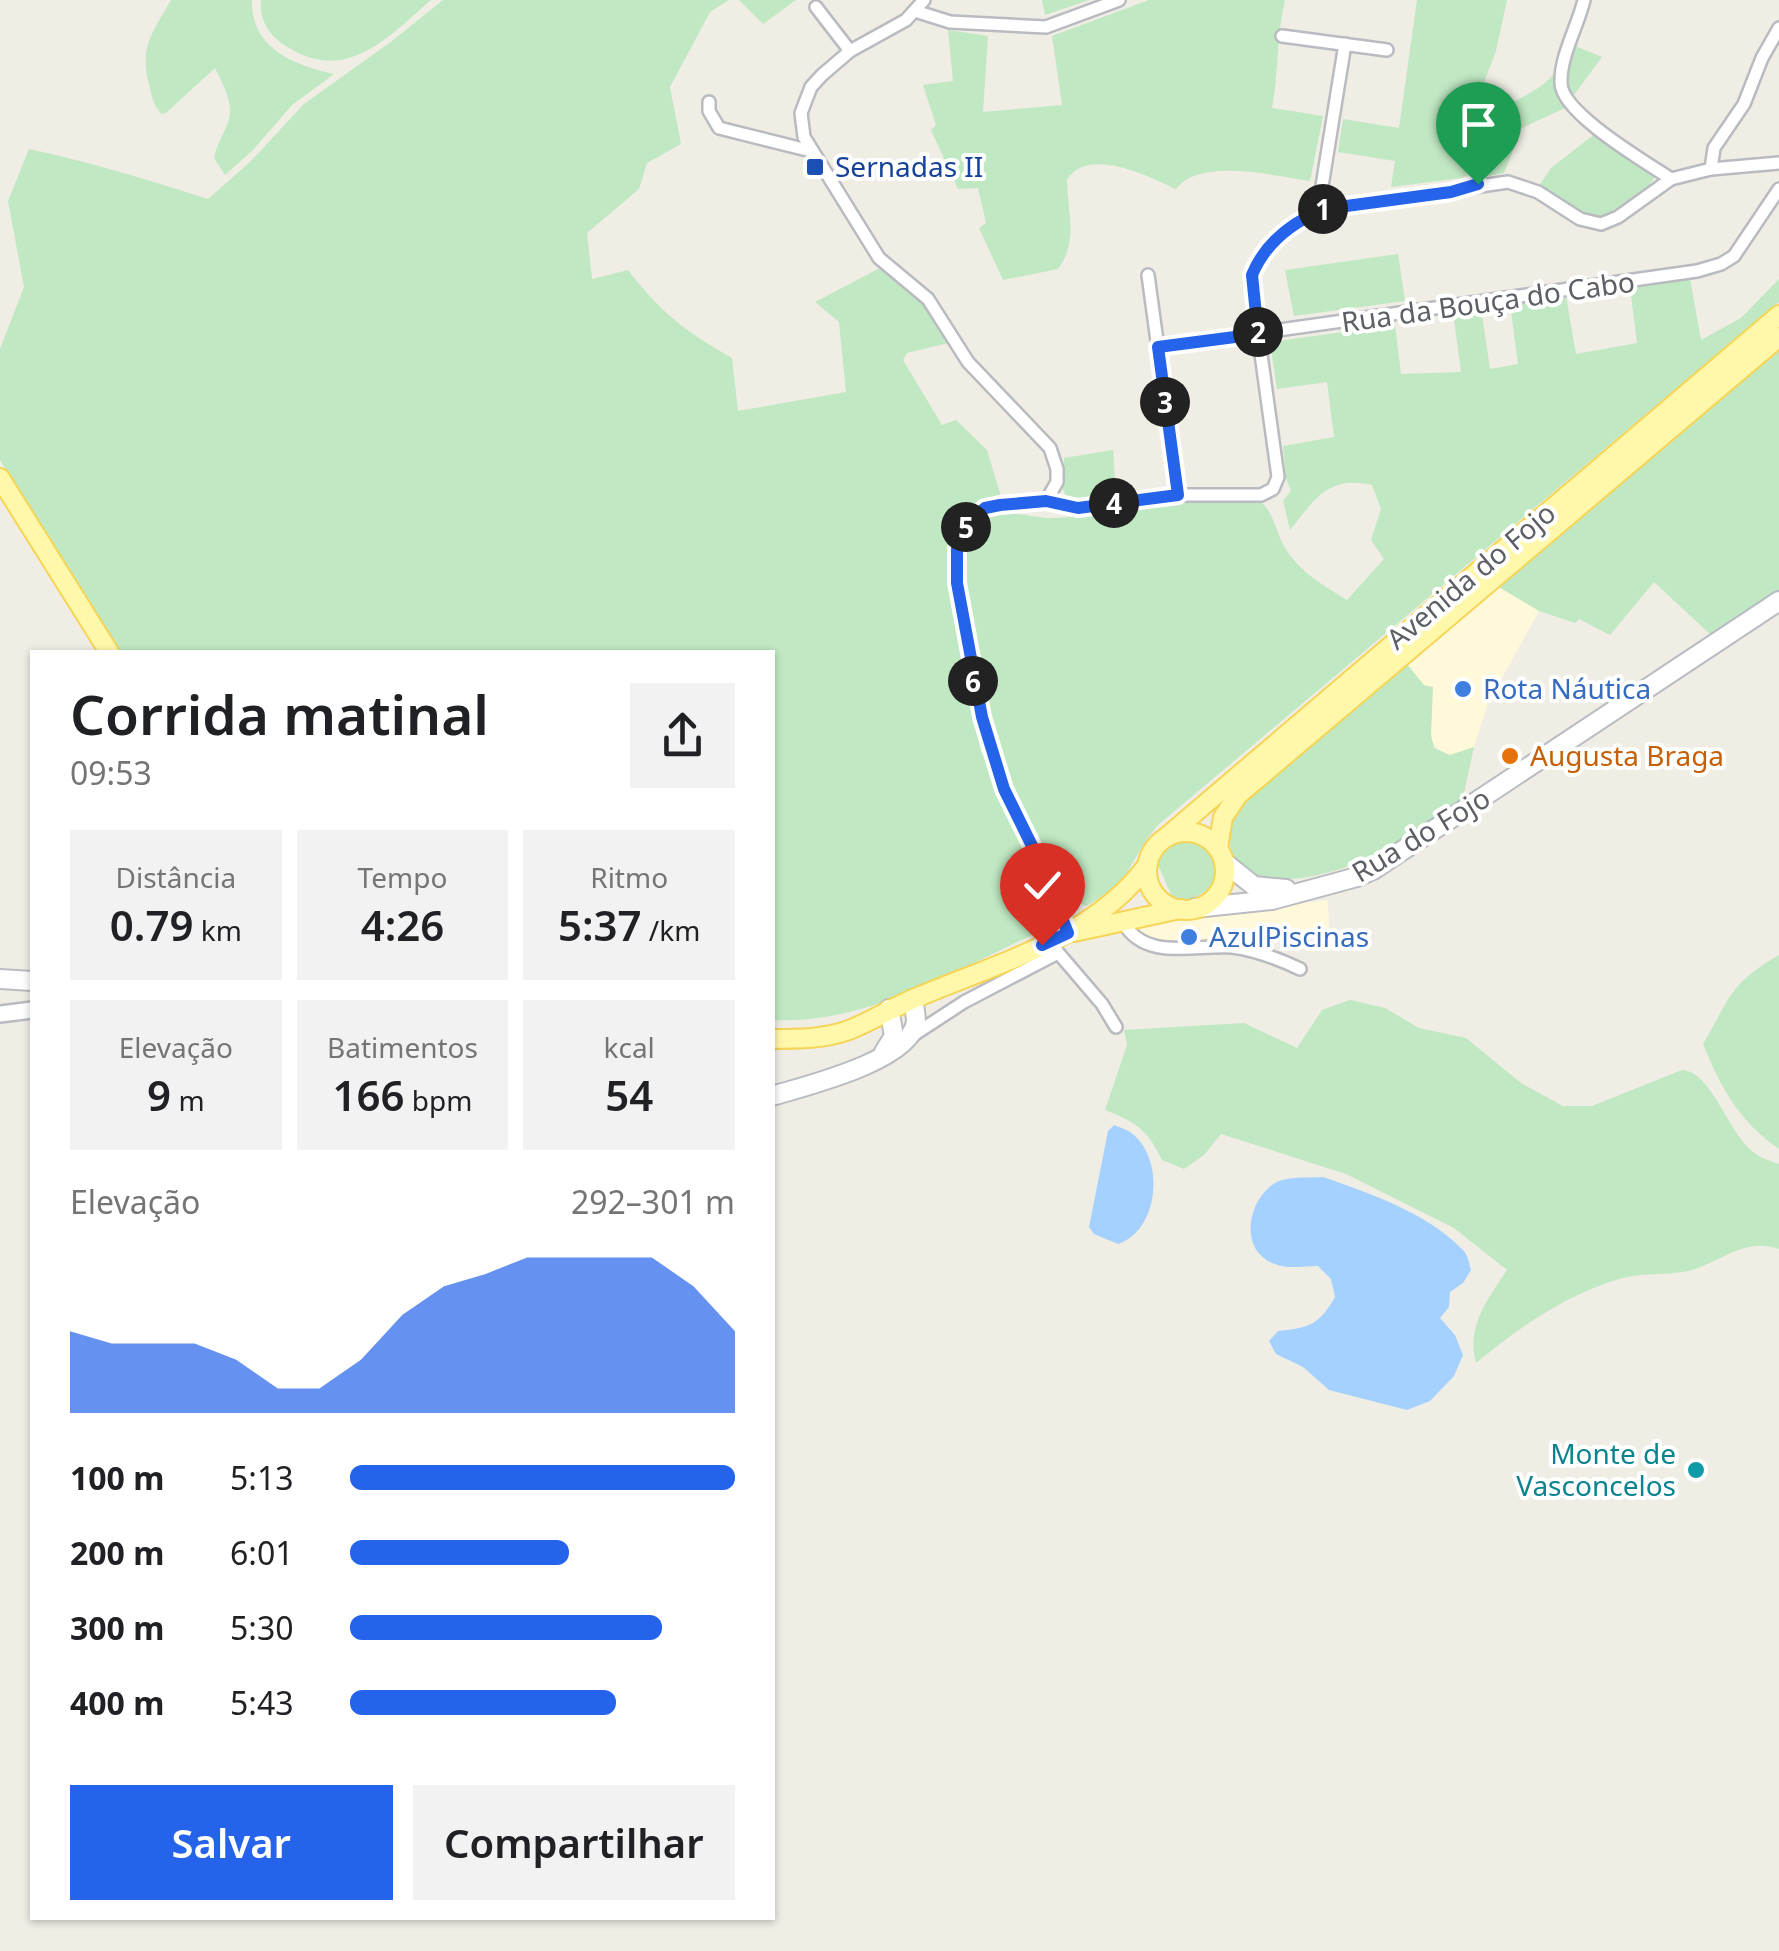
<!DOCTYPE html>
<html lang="pt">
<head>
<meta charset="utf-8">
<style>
  :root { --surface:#fff; --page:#f2f2f2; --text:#202124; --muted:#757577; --accent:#2563eb }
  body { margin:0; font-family:"Noto Sans",sans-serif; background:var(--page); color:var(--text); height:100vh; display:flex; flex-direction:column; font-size:38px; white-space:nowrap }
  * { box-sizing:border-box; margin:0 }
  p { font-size:32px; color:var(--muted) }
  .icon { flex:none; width:55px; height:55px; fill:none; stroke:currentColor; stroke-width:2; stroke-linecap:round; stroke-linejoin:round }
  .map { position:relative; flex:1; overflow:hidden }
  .sheet { position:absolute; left:30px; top:650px; width:745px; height:1270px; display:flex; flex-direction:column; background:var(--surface); border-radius:0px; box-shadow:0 2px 8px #0004 }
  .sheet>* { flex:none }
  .pin { position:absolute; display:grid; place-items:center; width:85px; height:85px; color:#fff; margin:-102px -42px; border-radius:50% 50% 50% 0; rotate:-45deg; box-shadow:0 0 10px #0007 }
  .pin .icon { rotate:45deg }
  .km { position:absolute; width:50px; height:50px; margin:-25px; border-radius:50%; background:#222; color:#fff; font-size:28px; line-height:50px; text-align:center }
  .round { display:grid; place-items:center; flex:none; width:105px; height:105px; border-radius:0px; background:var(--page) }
  .summary { display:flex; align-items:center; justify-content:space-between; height:170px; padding:0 40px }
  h1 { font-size:55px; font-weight:600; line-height:75px }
  .metrics { display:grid; grid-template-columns:repeat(3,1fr); gap:15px; height:170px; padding:10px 40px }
  .metrics div { display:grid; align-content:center; border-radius:0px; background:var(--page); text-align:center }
  .metrics b { font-size:42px; font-weight:600 }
  .metrics small { font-size:28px; font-weight:400 }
  .metrics p { font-size:28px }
  .chart { height:280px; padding:20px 40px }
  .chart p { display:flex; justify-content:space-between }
  .chart svg { width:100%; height:180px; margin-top:10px; fill:var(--accent); opacity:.7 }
  .primary-button { display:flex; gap:20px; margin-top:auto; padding:20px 40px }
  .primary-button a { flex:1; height:115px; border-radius:0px; background:var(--accent); color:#fff; font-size:40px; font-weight:600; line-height:115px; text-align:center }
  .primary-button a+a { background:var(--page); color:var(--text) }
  ul { padding:0 40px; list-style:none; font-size:32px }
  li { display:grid; grid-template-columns:160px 120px 1fr; align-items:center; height:75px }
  li i { height:25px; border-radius:12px; background:var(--accent) }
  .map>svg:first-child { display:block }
</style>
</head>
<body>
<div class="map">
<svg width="1779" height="1951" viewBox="0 0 1779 1951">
  <rect width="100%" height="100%" fill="#efede4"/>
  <g fill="#fff9d9">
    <polygon points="1497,586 1539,611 1488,703 1474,747 1450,755 1442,754 1432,742 1424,685 1406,663"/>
    <polygon points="1328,900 1329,934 1173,944 1154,940 1134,926"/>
  </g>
  <g fill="#c0e8c2">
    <path d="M171,0H252C250,48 294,65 334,74L292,105L253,150L225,175L214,158C217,145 222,137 227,125C236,106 223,85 215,68L167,112L162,114C153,106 152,96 149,84C139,47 153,32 171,0Z"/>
    <path d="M261,0H431C387,38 346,85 286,46C269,35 259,20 261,0Z"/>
    <path d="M443,0H729L710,12L670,87L681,144L647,163L639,189L587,233L592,279L628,270C661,313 685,331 732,358L738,411L846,392L839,322L815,302L880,268L922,299L948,343L907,353L903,360L942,425L956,420L987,450L1002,500L981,501L962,514L952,538L951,579L962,669L981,751L1049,897L1052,911L1043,930C959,968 868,1025 773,1020L772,652H120L0,460V349L24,287L8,201L29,149C90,162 149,180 208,199L250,162L304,104L392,41Z"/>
    <polygon points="739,0 796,0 763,24"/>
    <polygon points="1042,0 1089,0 1045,15"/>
    <path d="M1149,0H1285C1276,38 1279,71 1272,108L1323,116L1310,181C1276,176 1200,157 1176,189C1149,177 1090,146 1067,179C1067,210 1079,242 1058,269L1003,280L979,228L986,223L978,188L958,189L931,130L936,125L923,85L953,81L948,30L988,36L983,112L1062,105L1052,36Z"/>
    <polygon points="1417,0 1507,0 1496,51 1476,103 1481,142 1476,171 1461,178 1391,187 1395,161 1338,152 1343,119 1399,128"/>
    <polygon points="1575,46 1602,57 1571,99 1565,79"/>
    <path d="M1556,71V95L1565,108L1522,128L1504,173L1483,177C1485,166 1488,125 1491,120C1500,102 1539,96 1556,71Z"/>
    <polygon points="1596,133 1655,177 1644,192 1597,220 1539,186 1551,168"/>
    <polygon points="1398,254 1405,301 1294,316 1285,270"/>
    <path d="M1690,278L1701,340L1741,318L1779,279V302L1158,825C1126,863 1136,879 1086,906C1026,890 935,578 977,528C983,520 993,516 1003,514C1020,512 1039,519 1056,518C1124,514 1194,495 1262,503C1274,514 1276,532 1284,546C1299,572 1323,585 1347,600L1384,559L1371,540L1381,509L1372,485C1328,475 1315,499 1290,530L1283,501L1291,491L1286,478L1283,446L1334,437L1327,382L1277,389L1270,342L1395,325L1401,374L1461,372L1453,312L1481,308L1490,369L1518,364L1510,304L1566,296L1576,354L1637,343L1630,287Z"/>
    <polygon points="1779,350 1779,592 1712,636 1654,582 1610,635 1579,619 1575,623 1539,611 1497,586"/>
    <polygon points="1113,450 1116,494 1076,500 1067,497 1063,490 1064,458"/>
    <path d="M1406,663L1424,685L1433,687L1431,735L1434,748L1450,755L1474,747L1462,802C1444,815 1425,831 1405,842C1368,862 1264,905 1235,858C1223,838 1232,819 1243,801Z"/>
    <path d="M1185,839C1212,843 1222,864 1211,888L1189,901L1173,899L1156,860L1165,847Z"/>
    <path d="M1779,955V1149C1739,1121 1721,1088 1703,1044C1731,997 1728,985 1779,955Z"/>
    <path d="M1350,1000L1385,1008L1419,1028L1466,1038L1521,1083L1563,1106H1592L1682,1070C1712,1071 1728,1135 1756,1154C1762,1159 1772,1161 1779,1164V1249C1745,1237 1722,1261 1692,1270C1670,1276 1645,1272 1622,1278C1567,1294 1519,1327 1476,1363C1466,1326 1488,1299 1507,1270L1454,1228L1346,1174L1221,1134L1204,1155L1184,1169L1162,1160C1147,1129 1137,1123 1105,1110L1127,1045L1124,1030L1244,1023L1297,1048L1322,1010Z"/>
  </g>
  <g fill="#a4d1ff">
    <path d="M1114,1125C1122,1128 1130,1131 1135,1136C1165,1164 1158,1231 1118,1244L1094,1234L1089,1227L1108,1131Z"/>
    <path d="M1323,1177C1369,1193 1427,1213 1462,1249C1468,1254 1469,1263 1471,1270L1463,1283L1450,1292L1449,1307L1440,1318L1455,1335L1463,1355L1454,1376L1430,1401L1407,1410L1329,1390L1303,1367L1276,1354L1269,1341L1278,1331C1309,1328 1319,1325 1335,1297L1331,1279L1318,1266C1305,1266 1290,1269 1278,1265C1238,1254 1246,1201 1275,1183C1287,1176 1309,1178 1323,1177Z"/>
  </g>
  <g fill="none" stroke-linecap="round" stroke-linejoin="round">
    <defs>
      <g id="minor">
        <polyline points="924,0 906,20 850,51 822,75 811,87 801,113 804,137 879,258 928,299 968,362 1050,448 1057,469 1057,482 1046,501 1000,505 976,514 961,536 957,583 972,675 994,758 1004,789 1037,856 1068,933"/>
        <path d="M1584,0C1578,26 1560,56 1561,83C1561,113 1646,162 1671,179"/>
        <polyline points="816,7 850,51"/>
        <polyline points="915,11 950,22 1046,27 1119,0"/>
        <polyline points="1282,36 1387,50"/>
        <polyline points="709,102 709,111 719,128 811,151"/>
        <polyline points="1711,169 1714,148 1744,104 1762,58 1779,28"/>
        <polyline points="1323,209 1322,186 1345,44"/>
        <polyline points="1148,275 1178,495"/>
        <polyline points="1158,347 1697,271 1721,264 1734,256 1779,189"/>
        <path d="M1046,501L1078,508L1178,495H1261L1273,489L1278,477L1251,282C1258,246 1292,223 1323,209L1508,182L1538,192L1580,219L1601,224L1618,217L1671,179L1711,169L1779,163"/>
        <path d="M1123,922C1145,962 1197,944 1232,947C1256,950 1279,959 1300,969"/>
        <polyline points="1055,949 1102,1004 1116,1027"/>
        <polyline points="912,1036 964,1002 1056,954"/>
      </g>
      <polyline id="tertiary" points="0,1014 32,1010"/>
      <g id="secondary">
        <polyline points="1224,862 1254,886 1286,889"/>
        <polyline points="1195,908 1272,900 1357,877 1373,870 1779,601"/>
        <polyline points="0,979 32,981"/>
        <polyline points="884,1052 894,1036 889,1009"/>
        <path d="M772,1096C805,1086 910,1061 916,1022C916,1015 914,1006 913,999"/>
      </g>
      <g id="primary">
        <polyline points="0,478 109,652"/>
        <circle cx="1186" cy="871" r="39"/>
        <polyline points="1164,839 1779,315"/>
        <polyline points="1218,848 1223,817 1238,795 1779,337"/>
        <polyline points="1074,932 1180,909"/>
        <path d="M772,1039C797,1039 825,1039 849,1030C872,1021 895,1006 918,997C998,963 1096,937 1148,864"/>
      </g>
    </defs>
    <use href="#minor" stroke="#b9bbc1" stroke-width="16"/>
    <use href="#tertiary" stroke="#b9bbc1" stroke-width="20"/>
    <use href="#secondary" stroke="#babcc3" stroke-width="22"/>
    <use href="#primary" stroke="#f6d456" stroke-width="22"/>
    <use href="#minor" stroke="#fff" stroke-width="11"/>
    <use href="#tertiary" stroke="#fff" stroke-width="15"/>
    <use href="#secondary" stroke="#fff" stroke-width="18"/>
    <use href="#primary" stroke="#fff7a9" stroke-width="18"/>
  </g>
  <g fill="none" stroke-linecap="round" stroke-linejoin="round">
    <defs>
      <path id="route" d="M1042,945L1068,933L1037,856L1004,789L982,717L957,583V549L968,523L985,508L1000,505L1046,501L1078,508L1178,495L1158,347L1258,334L1252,275C1265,243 1293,222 1324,209L1451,192L1478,184"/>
    </defs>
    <use href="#route" stroke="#fff" stroke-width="20"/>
    <use href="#route" stroke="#2563eb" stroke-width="12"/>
  </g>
  <rect fill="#1a4fb4" stroke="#fff" stroke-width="4" x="805" y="157" width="20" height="20" rx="5"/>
  <g fill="#3f7fe0" stroke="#fff" stroke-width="4">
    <circle cx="1463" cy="689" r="10"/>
    <circle cx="1189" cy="937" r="10"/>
  </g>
  <circle fill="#e8710a" stroke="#fff" stroke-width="4" cx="1510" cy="756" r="10"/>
  <circle fill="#0f9aa8" stroke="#fff" stroke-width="4" cx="1696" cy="1470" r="10"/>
  <g text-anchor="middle" stroke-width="8" stroke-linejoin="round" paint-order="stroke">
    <g font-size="28" fill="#164399" stroke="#fff" text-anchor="start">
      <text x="835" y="177">Sernadas II</text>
    </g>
    <g font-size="28" fill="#5c5f65" stroke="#fff">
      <text transform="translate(1488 302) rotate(-8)" y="10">Rua da Bouça do Cabo</text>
      <text transform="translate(1471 576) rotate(-40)" y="10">Avenida do Fojo</text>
      <text transform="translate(1421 835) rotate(-31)" y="10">Rua do Fojo</text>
    </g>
    <g font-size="28" fill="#366cbe" stroke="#fff" text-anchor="start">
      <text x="1483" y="699">Rota Náutica</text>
      <text x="1209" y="947">AzulPiscinas</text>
    </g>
    <g font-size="28" fill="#c56008" stroke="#fff" text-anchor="start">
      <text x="1530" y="766">Augusta Braga</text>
    </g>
    <g font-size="28" fill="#0d838f" stroke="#fff" text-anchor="end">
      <text x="1676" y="1464">Monte de<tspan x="1676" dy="32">Vasconcelos</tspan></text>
    </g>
  </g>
</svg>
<div class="pin" style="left:1478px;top:184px;background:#1e9e55"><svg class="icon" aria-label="arrive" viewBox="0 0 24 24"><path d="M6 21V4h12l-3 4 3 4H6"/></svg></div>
<div class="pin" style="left:1042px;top:945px;background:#d93025"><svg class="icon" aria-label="check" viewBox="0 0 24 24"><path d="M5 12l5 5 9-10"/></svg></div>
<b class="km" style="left:1323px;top:209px">1</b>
<b class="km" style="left:1258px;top:332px">2</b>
<b class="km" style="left:1165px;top:402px">3</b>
<b class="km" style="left:1114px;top:503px">4</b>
<b class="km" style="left:966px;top:527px">5</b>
<b class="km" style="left:973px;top:681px">6</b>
<section class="sheet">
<div class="summary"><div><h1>Corrida matinal</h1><p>09:53</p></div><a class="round"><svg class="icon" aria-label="share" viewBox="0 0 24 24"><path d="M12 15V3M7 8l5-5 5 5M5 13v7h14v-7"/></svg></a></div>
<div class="metrics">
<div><p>Distância</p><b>0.79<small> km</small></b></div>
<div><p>Tempo</p><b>4:26</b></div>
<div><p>Ritmo</p><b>5:37<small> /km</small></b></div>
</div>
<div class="metrics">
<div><p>Elevação</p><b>9<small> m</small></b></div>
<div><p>Batimentos</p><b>166<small> bpm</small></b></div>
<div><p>kcal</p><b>54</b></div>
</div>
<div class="chart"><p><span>Elevação</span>292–301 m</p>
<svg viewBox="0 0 160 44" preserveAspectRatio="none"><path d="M0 44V24L10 27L20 27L30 27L40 31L50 38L60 38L70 31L80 20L90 13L100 10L110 6L120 6L130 6L140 6L150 13L160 24V44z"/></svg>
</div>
<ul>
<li><b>100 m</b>5:13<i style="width:100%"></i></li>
<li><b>200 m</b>6:01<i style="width:57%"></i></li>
<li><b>300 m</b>5:30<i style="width:81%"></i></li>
<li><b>400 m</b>5:43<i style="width:69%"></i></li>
</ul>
<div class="primary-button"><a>Salvar</a><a>Compartilhar</a></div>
</section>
</div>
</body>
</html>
